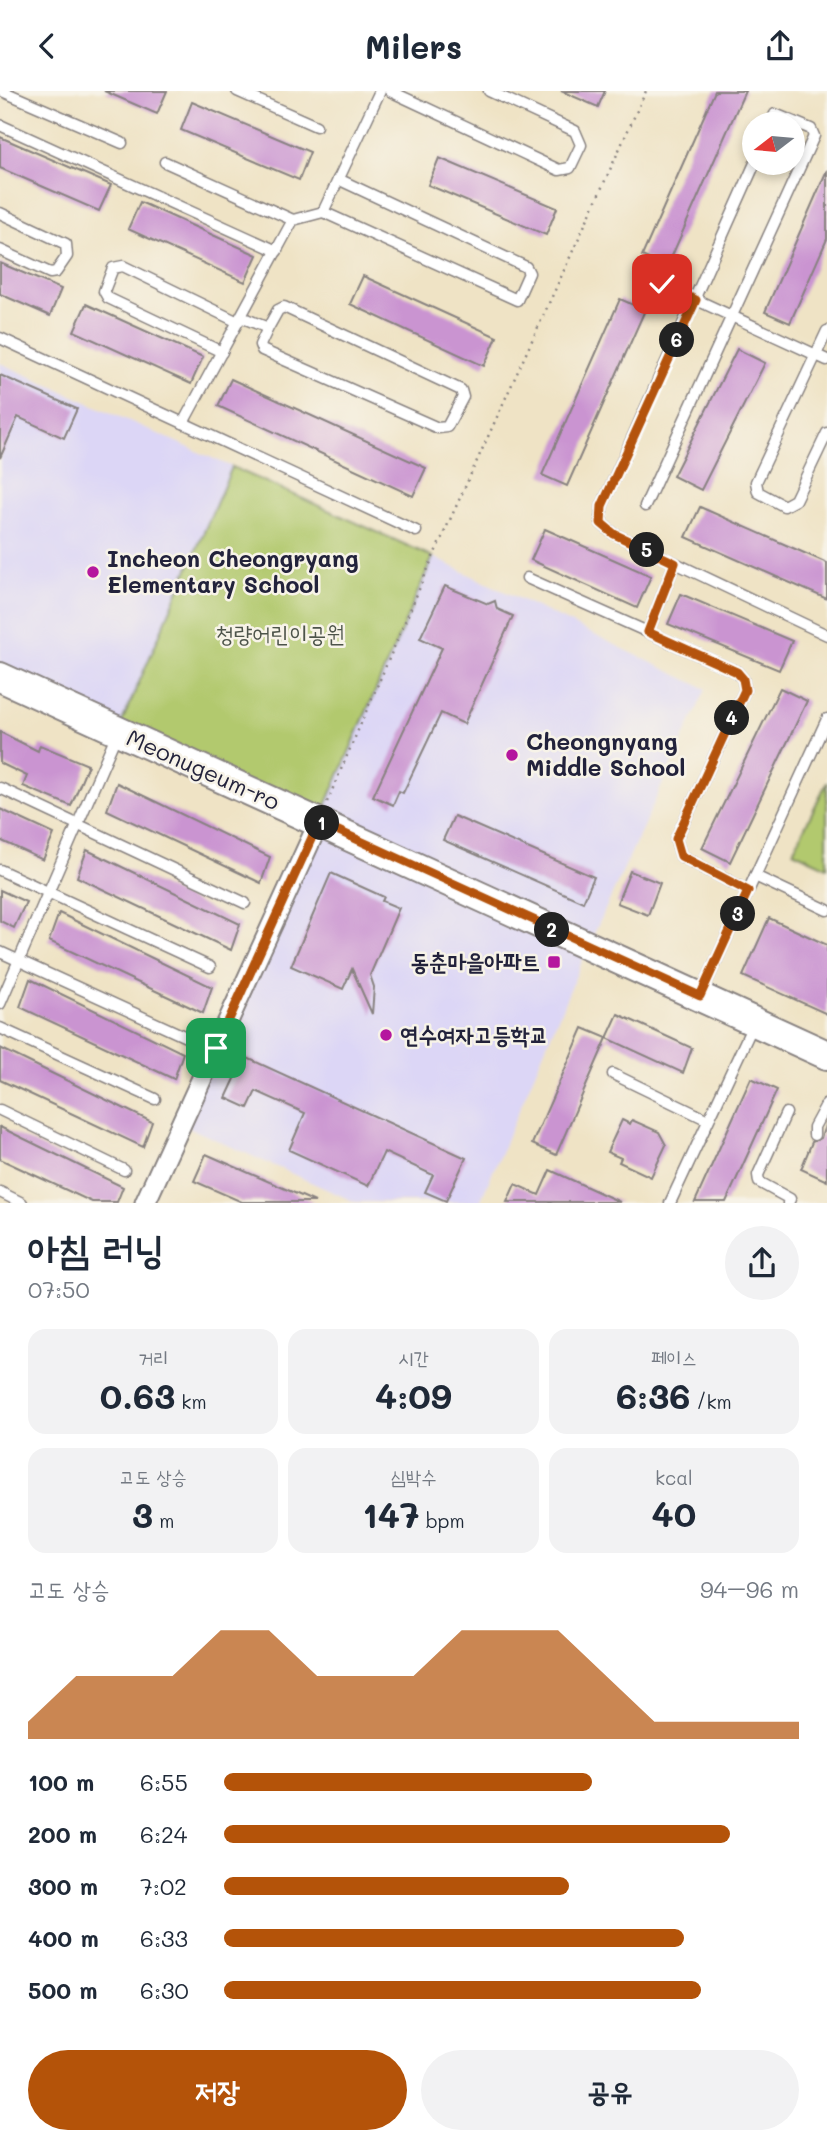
<!DOCTYPE html>
<html lang="ko">
<head>
<meta charset="utf-8">
<style>
  :root { --surface:#fff; --page:#f2f2f3; --text:#1f2937; --muted:#747a83; --accent:#b45309 }
  body { margin:0; font-family:Mali,"Poor Story",sans-serif; background:var(--page); color:var(--text); height:100vh; display:flex; flex-direction:column; font-size:26px; white-space:nowrap }
  * { box-sizing:border-box; margin:0 }
  p { font-size:23px; color:var(--muted) }
  .icon { flex:none; width:38px; height:38px; fill:none; stroke:currentColor; stroke-width:2; stroke-linecap:round; stroke-linejoin:round }
  .map { position:relative; height:1112px; overflow:hidden }
  .details { display:flex; flex-direction:column; background:var(--surface); flex:1 }
  .details>* { flex:none }
  .needle { width:46px; rotate:254deg }
  .fabs { position:absolute; left:742px; top:21px; display:grid; gap:14px }
  .fabs a { display:grid; place-items:center; width:63px; height:63px; border-radius:50%; background:var(--surface); box-shadow:0 4px 10px #0003; font-size:35px }
  .pin { position:absolute; display:grid; place-items:center; width:60px; height:60px; color:#fff; margin:-30px; border-radius:14px; box-shadow:0 4px 10px #0006 }
  .km { position:absolute; width:35px; height:35px; margin:-18px; border-radius:50%; background:#222; color:#fff; font-size:19px; line-height:35px; text-align:center }
  .round { display:grid; place-items:center; flex:none; width:74px; height:74px; border-radius:37px; background:var(--page) }
  .head { display:flex; align-items:center; justify-content:space-between; height:119px; padding:0 28px }
  h1 { font-size:38px; font-weight:800; line-height:52px }
  .metrics { display:grid; grid-template-columns:repeat(3,1fr); gap:10px; height:119px; padding:7px 28px }
  .metrics div { display:grid; align-content:center; border-radius:18px; background:var(--page); text-align:center }
  .metrics b { font-size:35px; font-weight:800 }
  .metrics small { font-size:19px; font-weight:400 }
  .metrics p { font-size:19px }
  .chart { height:196px; padding:14px 28px }
  .chart p { display:flex; justify-content:space-between }
  .chart svg { width:100%; height:126px; margin-top:7px; fill:var(--accent); opacity:.7 }
  .action { display:flex; gap:14px; margin-top:auto; padding:14px 28px }
  .action a { flex:1; height:80px; border-radius:42px; background:var(--accent); color:#fff; font-size:28px; font-weight:800; line-height:80px; text-align:center }
  .action a+a { background:var(--page); color:var(--text) }
  ul { padding:0 28px; list-style:none; font-size:23px }
  li { display:grid; grid-template-columns:112px 84px 1fr; align-items:center; height:52px }
  li i { height:18px; border-radius:9px; background:var(--accent) }
  header { display:flex; justify-content:space-between; align-items:center; height:91px; padding:0 28px; background:var(--surface); font-size:32px; font-weight:800 }
  .map>svg:first-child { display:block }
</style>
</head>
<body>
<header><svg class="icon" aria-label="back" viewBox="0 0 24 24"><path d="M15 5l-7 7 7 7"/></svg>Milers<svg class="icon" aria-label="share" viewBox="0 0 24 24"><path d="M12 15V3M7 8l5-5 5 5M5 13v7h14v-7"/></svg></header>
<div class="map">
<svg width="827" height="1112" viewBox="0 0 827 1112">
  <rect width="100%" height="100%" fill="#f7f3e8"/>
  <filter id="ink" filterUnits="userSpaceOnUse"><feTurbulence type="fractalNoise" baseFrequency=".0143" numOctaves="2"/><feDisplacementMap in="SourceGraphic" scale="14" xChannelSelector="R" yChannelSelector="G"/><feConvolveMatrix kernelMatrix="1 2 1 2 8 2 1 2 1" color-interpolation-filters="sRGB"/></filter>
  <filter id="wash" filterUnits="userSpaceOnUse"><feTurbulence type="fractalNoise" baseFrequency=".00686" numOctaves="4" result="noise"/><feDisplacementMap in="SourceGraphic" scale="28" xChannelSelector="R" yChannelSelector="G"/><feGaussianBlur stdDeviation="1.57" result="paint"/><feColorMatrix in="noise" values="0 0 0 0 0 0 0 0 0 0 0 0 0 0 0 0 0 1.4 0 .05"/><feComposite in="paint" operator="in"/></filter>
  <g filter="url(#wash)">
    <rect width="100%" height="100%" fill="#efe3c5"/>
    <g fill="#dcd6f6">
      <polygon points="0,272 232,376 118,640 0,586"/>
      <polygon points="433,466 706,598 588,856 480,1111 355,1111 181,1033 319,731"/>
    </g>
    <g fill="#b2c96e" stroke="#6a7654" stroke-width="2">
      <polygon points="232,376 433,466 319,731 118,640"/>
      <polygon points="827,691 827,776 793,760"/>
    </g>
    <g id="blocks">
      <g fill="#ca94d1">
        <polygon points="104,0 167,0 157,23"/>
        <polygon points="561,0 605,0 598,16"/>
        <polygon points="715,0 745,0 667,176 642,165"/>
        <polygon points="192,11 310,61 299,89 181,39"/>
        <polygon points="0,46 111,94 99,120 0,77"/>
        <polygon points="439,67 557,117 546,144 428,94"/>
        <polygon points="827,79 827,148 790,232 765,221"/>
        <polygon points="140,111 257,164 245,191 128,138"/>
        <polygon points="0,172 61,198 50,225 0,203"/>
        <polygon points="363,185 497,246 484,275 350,213"/>
        <polygon points="620,208 645,219 567,395 542,384"/>
        <polygon points="86,213 203,266 191,293 74,240"/>
        <polygon points="737,258 765,272 701,399 673,385"/>
        <polygon points="0,284 77,318 64,347 18,326 0,367"/>
        <polygon points="231,288 426,377 413,405 218,315"/>
        <polygon points="700,416 827,472 827,508 686,446"/>
        <polygon points="545,438 651,485 637,517 531,469"/>
        <polygon points="445,495 488,513 495,510 497,518 513,525 464,633 441,622 403,702 399,700 393,714 373,705 442,557 420,547"/>
        <polygon points="681,503 792,550 779,579 668,533"/>
        <polygon points="780,597 807,610 730,771 702,757"/>
        <polygon points="0,641 38,660 40,654 88,674 71,715 23,695 27,685 0,672"/>
        <polygon points="117,692 270,766 261,792 107,719"/>
        <polygon points="0,718 54,743 43,769 0,749"/>
        <polygon points="454,725 594,786 583,811 443,749"/>
        <polygon points="87,759 240,833 231,859 77,786"/>
        <polygon points="630,780 660,792 648,824 617,812"/>
        <polygon points="331,782 384,806 382,810 399,817 370,884 374,896 372,923 352,878 343,898 291,875"/>
        <polygon points="0,799 26,811 14,837 0,830"/>
        <polygon points="59,822 212,896 203,922 49,850"/>
        <polygon points="769,827 827,854 827,923 743,885"/>
        <polygon points="30,888 183,962 174,988 20,916"/>
        <polygon points="618,923 692,957 683,982 607,947"/>
        <polygon points="583,937 607,947 556,1064 532,1053"/>
        <polygon points="0,957 152,1031 143,1056 0,989"/>
        <polygon points="245,966 466,1067 446,1110 425,1101 433,1084 384,1061 368,1095 289,1059 305,1022 256,1000 248,1017 226,1007"/>
        <polygon points="751,987 777,999 726,1111 695,1111"/>
        <polygon points="827,1028 827,1090 801,1078 812,1051 821,1047"/>
        <polygon points="622,1029 630,1033 632,1029 659,1041 666,1054 651,1086 619,1071 621,1067 607,1061"/>
        <polygon points="0,1036 123,1096 117,1111 92,1111 0,1068"/>
        <polygon points="206,1063 315,1111 242,1111 194,1090"/>
        <polygon points="550,1079 620,1111 507,1111 515,1093 539,1104"/>
      </g>
    </g>
  </g>
  <g filter="url(#ink)">
    <use href="#blocks" fill-opacity="0" stroke="#888280" stroke-width="2"/>
    <g fill="none" stroke-linecap="round" stroke-linejoin="round">
      <defs>
        <g id="lane">
          <polyline points="2,0 122,52"/>
          <polyline points="237,0 316,35"/>
          <polyline points="390,0 559,79 570,77 581,54 575,40 489,0"/>
          <polyline points="0,34 277,160"/>
          <polyline points="165,71 293,129"/>
          <polyline points="755,72 602,415 601,432 614,443 827,544"/>
          <polyline points="323,121 517,209 529,182 526,176 338,88"/>
          <polyline points="0,122 66,153 67,165 56,181 50,182 0,159"/>
          <polyline points="662,193 827,269"/>
          <polyline points="241,226 268,237 260,254 262,259 438,337 447,336 463,306 461,299 284,216 278,219 268,237"/>
          <polyline points="827,240 756,391 758,401 784,415 795,409 827,342"/>
          <polyline points="0,247 416,440"/>
          <polyline points="222,261 108,207 104,200 113,177 123,175 238,231"/>
          <polyline points="183,332 293,129 323,121 380,0"/>
          <polyline points="645,415 814,45 811,38 775,23 771,33"/>
          <polyline points="527,487 737,581 743,588 745,599 676,748 681,765 748,800"/>
          <polyline points="648,541 675,472"/>
          <polyline points="0,697 245,812"/>
          <polyline points="0,779 210,876"/>
          <polyline points="755,785 827,819"/>
          <polyline points="0,861 186,946"/>
          <polyline points="700,905 827,628"/>
          <polyline points="0,913 118,640"/>
          <polyline points="0,937 155,1008"/>
          <polyline points="613,983 708,1029"/>
          <polyline points="0,1019 124,1079"/>
          <polyline points="786,1022 758,1084 759,1091 790,1108 788,1112"/>
          <polyline points="814,1044 814,1036 827,1012"/>
          <polyline points="0,1101 22,1112"/>
          <polyline points="670,1112 753,934"/>
        </g>
        <polyline id="street" points="145,1112 319,731"/>
        <polyline id="secondary" points="0,586 827,964"/>
      </defs>
      <use href="#lane" stroke="#888280" stroke-width="13"/>
      <use href="#street" stroke="#888280" stroke-width="23"/>
      <use href="#secondary" stroke="#888280" stroke-width="32"/>
      <polyline stroke="#888280" stroke-width="2.5" stroke-dasharray="2 5" stroke-linecap="butt" points="327,711 433,466 646,0"/>
      <use href="#lane" stroke="#fff" stroke-width="10"/>
      <use href="#street" stroke="#fff" stroke-width="19"/>
      <use href="#secondary" stroke="#fff" stroke-width="28"/>
    </g>
  </g>
  <g fill="none" stroke-linecap="round" stroke-linejoin="round" filter="url(#ink)">
    <defs>
      <polyline id="route" points="216,957 319,731 700,905 748,800 681,765 676,748 745,599 743,588 737,581 648,541 675,472 614,443 601,432 602,415 696,209 662,193"/>
    </defs>
    <use href="#route" stroke="#fff" stroke-width="14"/>
    <use href="#route" stroke="#b45309" stroke-width="9"/>
  </g>
  <g fill="#b5179e" stroke="#f7f3e8" stroke-width="2.5">
    <circle cx="93" cy="481" r="7"/>
    <circle cx="512" cy="664" r="7"/>
    <rect x="547" y="864" width="14" height="14" rx="3.5"/>
    <circle cx="386" cy="944" r="7"/>
  </g>
  <g text-anchor="middle" stroke-width="5" stroke-linejoin="round" paint-order="stroke">
    <g font-size="23" font-weight="bold" fill="#22223b" stroke="#f7f3e8" text-anchor="start">
      <text x="107" y="476">Incheon Cheongryang<tspan x="107" dy="26">Elementary School</tspan></text>
      <text x="526" y="659">Cheongnyang<tspan x="526" dy="26">Middle School</tspan></text>
      <text x="540" y="879" text-anchor="end">동춘마을아파트</text>
      <text x="400" y="952">연수여자고등학교</text>
    </g>
    <g font-size="23" fill="#4d544a" stroke="#f7f3e8">
      <text x="280" y="551">청량어린이공원</text>
    </g>
    <g font-size="23" fill="#22223b" stroke="#f7f3e8">
      <text transform="translate(203 679) rotate(24)" y="8">Meonugeum-ro</text>
    </g>
  </g>
</svg>
<div class="fabs">
<a><svg class="needle" viewBox="-14 -14 28 28"><path d="M0-13l5 13h-10z" fill="#e53935"/><path d="M0 13l5-13h-10z" fill="#747a83"/></svg></a>
</div>
<div class="pin" style="left:216px;top:957px;background:#1e9e55"><svg class="icon" aria-label="arrive" viewBox="0 0 24 24"><path d="M6 21V4h12l-3 4 3 4H6"/></svg></div>
<div class="pin" style="left:662px;top:193px;background:#d93025"><svg class="icon" aria-label="check" viewBox="0 0 24 24"><path d="M5 12l5 5 9-10"/></svg></div>
<b class="km" style="left:322px;top:732px">1</b>
<b class="km" style="left:552px;top:839px">2</b>
<b class="km" style="left:738px;top:823px">3</b>
<b class="km" style="left:732px;top:627px">4</b>
<b class="km" style="left:647px;top:459px">5</b>
<b class="km" style="left:677px;top:249px">6</b>
</div>
<section class="details">
<div class="head"><div><h1>아침 러닝</h1><p>07:50</p></div><a class="round"><svg class="icon" aria-label="share" viewBox="0 0 24 24"><path d="M12 15V3M7 8l5-5 5 5M5 13v7h14v-7"/></svg></a></div>
<div class="metrics">
<div><p>거리</p><b>0.63<small> km</small></b></div>
<div><p>시간</p><b>4:09</b></div>
<div><p>페이스</p><b>6:36<small> /km</small></b></div>
</div>
<div class="metrics">
<div><p>고도 상승</p><b>3<small> m</small></b></div>
<div><p>심박수</p><b>147<small> bpm</small></b></div>
<div><p>kcal</p><b>40</b></div>
</div>
<div class="chart"><p><span>고도 상승</span>94–96 m</p>
<svg viewBox="0 0 160 44" preserveAspectRatio="none"><path d="M0 44V38L10 22L20 22L30 22L40 6L50 6L60 22L70 22L80 22L90 6L100 6L110 6L120 22L130 38L140 38L150 38L160 38V44z"/></svg>
</div>
<ul>
<li><b>100 m</b>6:55<i style="width:64%"></i></li>
<li><b>200 m</b>6:24<i style="width:88%"></i></li>
<li><b>300 m</b>7:02<i style="width:60%"></i></li>
<li><b>400 m</b>6:33<i style="width:80%"></i></li>
<li><b>500 m</b>6:30<i style="width:83%"></i></li>
</ul>
<div class="action"><a>저장</a><a>공유</a></div>
</section>
</body>
</html>
